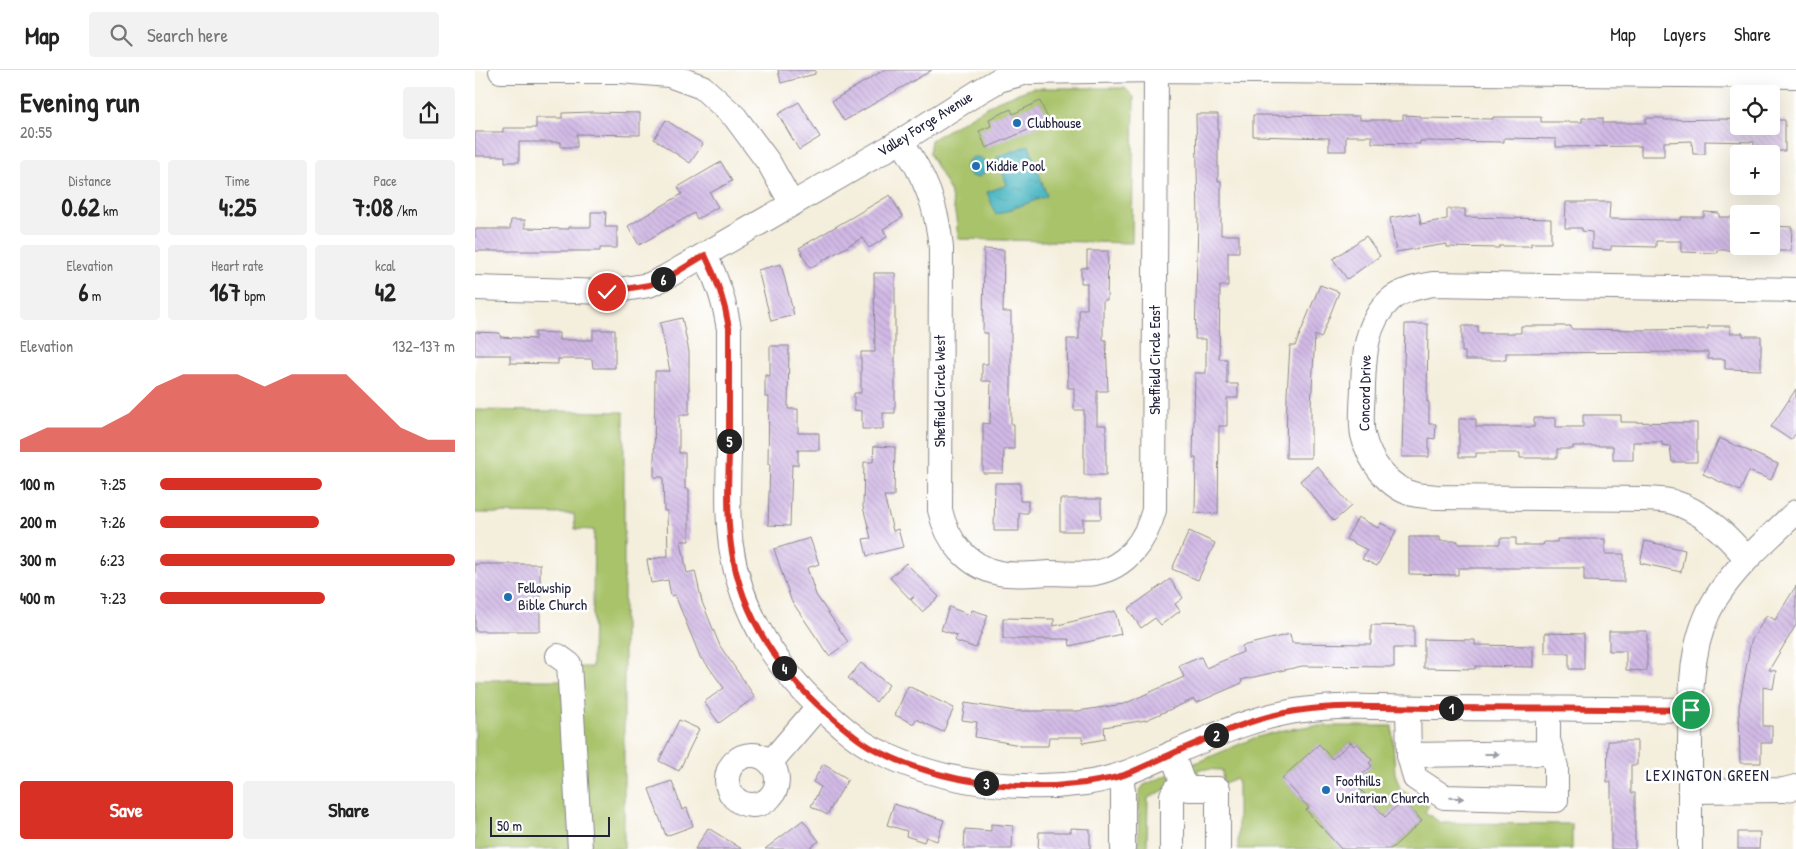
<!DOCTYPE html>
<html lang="en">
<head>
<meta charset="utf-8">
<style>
  :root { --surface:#fff; --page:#f2f2f2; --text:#222; --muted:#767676; --line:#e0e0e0; --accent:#d93025 }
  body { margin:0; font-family:"Patrick Hand",sans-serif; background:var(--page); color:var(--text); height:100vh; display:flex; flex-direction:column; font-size:19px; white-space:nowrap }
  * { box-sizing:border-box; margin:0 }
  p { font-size:16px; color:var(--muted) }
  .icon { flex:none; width:28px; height:28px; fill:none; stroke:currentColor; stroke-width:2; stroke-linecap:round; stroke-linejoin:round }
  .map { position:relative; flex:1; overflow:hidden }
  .panel { display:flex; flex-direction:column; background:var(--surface); width:475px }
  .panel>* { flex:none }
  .controls { position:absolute; left:1255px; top:15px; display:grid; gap:10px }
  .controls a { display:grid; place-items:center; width:50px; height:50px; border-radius:5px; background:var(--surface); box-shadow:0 5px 20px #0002; font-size:25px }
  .scale { position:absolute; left:15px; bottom:12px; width:120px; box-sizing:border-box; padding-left:5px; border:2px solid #22223b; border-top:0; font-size:14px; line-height:18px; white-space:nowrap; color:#22223b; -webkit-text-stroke:4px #fff; paint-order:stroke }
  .pin { position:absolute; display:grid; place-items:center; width:42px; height:42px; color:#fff; margin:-21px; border:2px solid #fff; border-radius:50%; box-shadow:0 1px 5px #0007 }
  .km { position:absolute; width:25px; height:25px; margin:-12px; border-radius:50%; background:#222; color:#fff; font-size:14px; line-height:25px; text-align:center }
  .round { display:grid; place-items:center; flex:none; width:52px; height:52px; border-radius:5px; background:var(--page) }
  .summary { display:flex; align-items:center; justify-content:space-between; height:85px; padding:0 20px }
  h1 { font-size:28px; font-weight:700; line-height:38px }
  .figures { display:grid; grid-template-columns:repeat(3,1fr); gap:8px; height:85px; padding:5px 20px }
  .figures div { display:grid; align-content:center; border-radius:5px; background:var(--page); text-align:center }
  .figures b { font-size:25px; font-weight:700 }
  .figures small { font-size:14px; font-weight:400 }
  .figures p { font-size:14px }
  .chart { height:140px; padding:10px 20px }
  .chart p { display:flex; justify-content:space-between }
  .chart svg { width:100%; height:90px; margin-top:5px; fill:var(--accent); opacity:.7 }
  .primary-button { display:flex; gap:10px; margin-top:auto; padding:10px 20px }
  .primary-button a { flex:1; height:58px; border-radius:5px; background:var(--accent); color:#fff; font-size:20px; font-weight:700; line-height:58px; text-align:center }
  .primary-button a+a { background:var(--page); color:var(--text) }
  ul { padding:0 20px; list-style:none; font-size:16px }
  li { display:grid; grid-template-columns:80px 60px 1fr; align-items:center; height:38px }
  li i { height:12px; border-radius:6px; background:var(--accent) }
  header { display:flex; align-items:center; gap:30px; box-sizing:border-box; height:70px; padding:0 25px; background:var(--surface); border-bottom:1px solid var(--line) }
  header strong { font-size:24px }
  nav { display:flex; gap:28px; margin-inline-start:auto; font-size:18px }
  .search { width:350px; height:45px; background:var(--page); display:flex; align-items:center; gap:12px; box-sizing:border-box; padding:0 18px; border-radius:5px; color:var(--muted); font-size:19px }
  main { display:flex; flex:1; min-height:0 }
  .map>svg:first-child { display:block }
</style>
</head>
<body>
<header>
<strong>Map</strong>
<div class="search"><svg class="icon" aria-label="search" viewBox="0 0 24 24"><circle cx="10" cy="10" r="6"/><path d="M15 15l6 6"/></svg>Search here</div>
<nav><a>Map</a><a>Layers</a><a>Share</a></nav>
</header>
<main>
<section class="panel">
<div class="summary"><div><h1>Evening run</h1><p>20:55</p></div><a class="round"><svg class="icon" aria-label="share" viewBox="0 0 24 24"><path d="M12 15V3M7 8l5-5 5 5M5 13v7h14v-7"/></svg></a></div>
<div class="figures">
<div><p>Distance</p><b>0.62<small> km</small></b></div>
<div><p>Time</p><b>4:25</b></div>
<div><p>Pace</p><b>7:08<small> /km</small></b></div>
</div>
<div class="figures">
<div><p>Elevation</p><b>6<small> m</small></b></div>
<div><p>Heart rate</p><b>167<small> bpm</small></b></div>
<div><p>kcal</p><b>42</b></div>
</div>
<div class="chart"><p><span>Elevation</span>132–137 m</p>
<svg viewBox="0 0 160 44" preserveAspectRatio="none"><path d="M0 44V38L10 32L20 32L30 32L40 25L50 12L60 6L70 6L80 6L90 12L100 6L110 6L120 6L130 19L140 32L150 38L160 38V44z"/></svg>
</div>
<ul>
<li><b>100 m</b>7:25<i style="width:55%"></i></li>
<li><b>200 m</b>7:26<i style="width:54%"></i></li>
<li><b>300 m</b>6:23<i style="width:100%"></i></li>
<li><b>400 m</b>7:23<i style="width:56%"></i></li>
</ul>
<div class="primary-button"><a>Save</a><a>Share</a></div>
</section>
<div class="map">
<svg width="1321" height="779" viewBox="0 0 1321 779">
  <defs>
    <pattern id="water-ripples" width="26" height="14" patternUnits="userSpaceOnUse" patternTransform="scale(1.25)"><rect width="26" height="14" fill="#48b6c1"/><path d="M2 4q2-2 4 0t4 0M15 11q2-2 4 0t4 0" fill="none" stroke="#3c949e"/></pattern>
    <pattern id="building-back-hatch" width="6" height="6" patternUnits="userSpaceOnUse" patternTransform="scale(1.25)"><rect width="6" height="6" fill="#d1b9e5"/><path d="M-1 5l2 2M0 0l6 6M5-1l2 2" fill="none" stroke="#b39fc5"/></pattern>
  </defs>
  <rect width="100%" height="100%" fill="#fff"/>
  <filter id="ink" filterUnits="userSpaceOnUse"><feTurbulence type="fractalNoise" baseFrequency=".02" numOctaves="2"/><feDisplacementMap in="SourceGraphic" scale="10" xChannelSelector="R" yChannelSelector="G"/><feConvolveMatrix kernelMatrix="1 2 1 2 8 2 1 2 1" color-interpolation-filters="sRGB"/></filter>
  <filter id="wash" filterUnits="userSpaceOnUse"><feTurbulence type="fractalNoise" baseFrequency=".0096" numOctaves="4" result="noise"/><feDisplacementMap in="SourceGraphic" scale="20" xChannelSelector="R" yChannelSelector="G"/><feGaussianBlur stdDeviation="1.12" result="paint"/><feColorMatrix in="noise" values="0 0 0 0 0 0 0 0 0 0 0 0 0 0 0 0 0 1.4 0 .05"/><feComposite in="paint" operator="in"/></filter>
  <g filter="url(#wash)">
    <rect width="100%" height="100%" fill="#f4eedc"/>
    <g fill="#a9c36a" stroke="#667252">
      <polygon points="557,18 650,18 659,27 657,173 483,169 481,148 475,121 454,83 456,70 522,31"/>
      <polygon points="0,340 149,342 149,779 112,779 102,597 117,597 119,460 100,459 99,444 0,443"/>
      <polygon points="0,610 87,610 95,779 0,779"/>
      <polygon points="836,656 917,656 920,703 925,718 954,735 950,742 966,753 1097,754 1097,779 916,779 947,751 928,730 910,747 879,712 897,696 894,693 897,690 882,673 879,676 876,672 857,689 844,675 807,708 834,738 832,741 859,771 874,759 872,779 763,779 763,714 760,708 748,715 747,700 723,699 723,710 695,717 673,728 672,779 663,779 664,722 669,715 779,668 809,660"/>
    </g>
    <g fill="url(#water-ripples)" stroke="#356c7e">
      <polygon points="554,75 572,126 521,145 512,122 532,115 522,87"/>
      <circle cx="501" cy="97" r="10"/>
    </g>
    <g id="blocks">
      <g fill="url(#building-back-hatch)">
        <polygon points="303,0 340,0 340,4 306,13"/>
        <polygon points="409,0 457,0 369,51 357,31"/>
        <polygon points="565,31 574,51 511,78 504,61 516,56 514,49 536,39 538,44"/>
        <polygon points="324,32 345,67 324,80 303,44"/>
        <polygon points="117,42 165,43 165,65 102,64 102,77 86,77 86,72 44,72 44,92 30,92 30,86 0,86 0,62 28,62 28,58 61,58 61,48 87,48 87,43"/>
        <polygon points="721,44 743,44 743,111 746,111 746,165 764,165 764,182 753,182 753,216 745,216 744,289 752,289 752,314 763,314 763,328 752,328 752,356 744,356 743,444 720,443 721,388 718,388 720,303 731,303 731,269 720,269 723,151"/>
        <polygon points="778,45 885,46 885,50 928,50 928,45 946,46 946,48 1018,49 1018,47 1066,47 1066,52 1107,52 1107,48 1128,48 1128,53 1171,53 1171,48 1189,48 1189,50 1249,49 1264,50 1264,56 1296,56 1296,50 1310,50 1310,81 1279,81 1279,72 1230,71 1230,84 1218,84 1217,71 1189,72 1189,86 1166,86 1166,76 1081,77 1081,69 1029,68 1029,72 945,71 945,74 897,73 897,66 871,66 871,81 854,81 854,68 778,66"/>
        <polygon points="191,50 228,74 215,93 179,69"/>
        <polygon points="246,92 257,111 235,123 243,137 222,149 219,143 164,175 153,156 207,124 203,117"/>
        <polygon points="415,125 428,147 408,159 412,167 394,178 387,168 335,198 324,178"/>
        <polygon points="1091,132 1135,132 1134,149 1206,150 1206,147 1229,147 1229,142 1244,143 1244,147 1259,147 1259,180 1242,180 1242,183 1206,182 1206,171 1181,171 1181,177 1136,176 1136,180 1117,179 1117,162 1107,161 1107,158 1090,158"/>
        <polygon points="972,139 990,139 990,147 1076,149 1076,173 1056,173 1056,176 1024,176 1024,178 972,177 972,174 921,182 915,148 944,143 946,154 972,149"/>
        <polygon points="116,142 131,142 130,157 142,157 142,178 125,178 125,181 0,181 0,159 35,159 36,150 50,150 50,158 94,159 94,157 116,157"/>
        <polygon points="1296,156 1317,157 1316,181 1296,181"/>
        <polygon points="891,166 905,186 872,209 858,189"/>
        <polygon points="509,179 529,180 528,242 536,242 536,354 539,354 539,379 529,379 528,403 508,403 508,353 515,354 516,311 507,311 507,294 513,294 513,263 508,263"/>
        <polygon points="612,181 633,181 632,230 628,230 628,270 631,270 633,321 622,321 622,355 631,355 631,405 609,405 609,340 599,340 599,318 593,318 592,269 604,269 604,239 612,239 612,213 606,213 606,198 612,198"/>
        <polygon points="306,194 319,245 296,251 283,200"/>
        <polygon points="399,203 420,203 420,343 408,343 408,359 387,359 387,341 379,340 379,323 386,323 386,282 400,282"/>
        <polygon points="845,215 864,222 846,268 840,265 836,336 836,388 811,388 812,324 815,276 820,276"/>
        <polygon points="207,248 214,282 214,345 204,345 204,383 210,383 210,419 214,419 214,471 206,471 212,503 220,501 227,532 245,576 280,627 244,653 229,632 249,618 228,589 226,589 200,525 196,526 193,510 176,513 172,490 193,486 192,441 189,441 188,407 179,407 180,301 195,301 185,253"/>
        <polygon points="930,254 953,254 952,332 954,332 954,354 961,354 960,369 954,368 954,387 927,387"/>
        <polygon points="987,256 1003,256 1003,263 1046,263 1046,256 1096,256 1096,259 1170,260 1233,259 1233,256 1255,256 1255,263 1268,263 1268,266 1286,266 1286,300 1250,299 1250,289 1233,289 1233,282 1031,283 1031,290 990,290 990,282 987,282"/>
        <polygon points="118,260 140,260 140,298 118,298 117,289 83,289 83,294 35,293 35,285 0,285 0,262 25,263 25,267 60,269 60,262 84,263 84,270 118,270"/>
        <polygon points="295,276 314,276 313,339 323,339 323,363 344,363 344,380 323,380 323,395 317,395 315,456 293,455 295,394 293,394 294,327 290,327 290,305 295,306"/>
        <polygon points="1321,319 1321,363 1316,370 1296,357"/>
        <polygon points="1108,345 1146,345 1146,352 1222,353 1222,392 1197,392 1195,376 1187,375 1187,372 1158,372 1158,390 1138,390 1138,376 1098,376 1098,379 1082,379 1082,388 1045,388 1045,383 1001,383 1001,387 984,387 984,349 1001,349 1001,357 1059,357 1059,348 1081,348 1081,357 1108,357"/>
        <polygon points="1244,368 1303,394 1296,410 1274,401 1265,421 1228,404"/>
        <polygon points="399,376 420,377 419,426 409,426 418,461 423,459 428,477 392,486 388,469 396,468 388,437 389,392 398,392"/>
        <polygon points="842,396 876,436 859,451 825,411"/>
        <polygon points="520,413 545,413 545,431 553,431 553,443 544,443 544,461 519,461"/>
        <polygon points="585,429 626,429 626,449 608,449 608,461 585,461"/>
        <polygon points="883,447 903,458 906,453 921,461 902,496 887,489 892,480 871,469"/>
        <polygon points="714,461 740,473 723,510 697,499"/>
        <polygon points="934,467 965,467 965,471 983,471 983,474 1025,474 1025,468 1041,468 1041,475 1068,475 1069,472 1082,472 1082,469 1130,469 1130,484 1149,484 1149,512 1109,511 1109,498 983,498 983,505 934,504"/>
        <polygon points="335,468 344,494 332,498 341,525 373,572 354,586 316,530 299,479"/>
        <polygon points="1170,471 1210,480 1206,502 1165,493"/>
        <polygon points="431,493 464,527 447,542 436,530 439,527 435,529 415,508"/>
        <rect x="0" y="494" width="65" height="67"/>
        <polygon points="695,509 708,528 700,534 705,541 686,555 680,548 666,558 653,539"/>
        <polygon points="1321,516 1321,555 1294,600 1301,601 1298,619 1288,617 1288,656 1297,656 1297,673 1286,673 1286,693 1265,693 1264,637 1276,571 1292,545 1300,550"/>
        <polygon points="474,537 495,545 497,540 513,545 501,578 480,571 482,565 466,560"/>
        <polygon points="640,541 646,564 595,576 594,569 528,569 528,548 579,549 579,556"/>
        <polygon points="896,555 939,556 939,578 919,578 919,597 827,596 766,610 767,613 721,633 719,629 671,650 629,657 630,669 608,673 607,667 574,667 573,676 545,676 545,675 500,667 502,652 487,650 490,633 540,641 603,641 649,634 709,607 704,596 726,587 731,598 768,582 767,576 815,564 817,573 896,574"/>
        <polygon points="1134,561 1172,561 1172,601 1151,600 1151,581 1134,581"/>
        <polygon points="1070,563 1109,564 1109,599 1094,599 1094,583 1070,583"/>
        <polygon points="949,569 1000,570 1000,575 1058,576 1058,597 1000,596 1000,599 949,598"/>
        <polygon points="386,593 414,615 401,632 373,608"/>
        <polygon points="433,616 479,638 468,662 441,649 439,654 420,645"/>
        <polygon points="204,650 224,659 204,701 184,691"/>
        <polygon points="1133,671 1162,671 1162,695 1156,695 1156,723 1160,723 1160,779 1136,779 1136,712 1132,712"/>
        <polygon points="876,672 879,676 882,673 897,690 894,693 897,696 879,712 910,747 928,730 947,751 916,779 866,779 831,740 834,738 807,708 844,674 857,689"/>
        <polygon points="348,694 373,709 352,745 336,736 346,717 338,712"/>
        <polygon points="197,711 207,740 212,738 218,756 191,766 174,719"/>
        <polygon points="419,734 469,750 462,771 451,767 449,772 431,766 432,761 412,755"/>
        <polygon points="328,750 344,771 333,779 290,779"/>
        <polygon points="516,754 538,756 537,779 489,779 490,759 516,761"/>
        <polygon points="233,758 267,779 220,779"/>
        <polygon points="596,758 615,759 615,779 563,779 564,762 596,762"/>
        <polygon points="1263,762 1285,762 1284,779 1263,779"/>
      </g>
    </g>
  </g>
  <g filter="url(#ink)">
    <use href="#blocks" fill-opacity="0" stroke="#8b888c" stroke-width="1"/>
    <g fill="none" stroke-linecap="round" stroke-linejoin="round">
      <defs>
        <g id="minor">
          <polyline points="26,1 146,1 194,5 227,17 260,47 294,93 317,134"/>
          <path d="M426,71C450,106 462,136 466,178L465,440C472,471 492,496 524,503C539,506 558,504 574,503C588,503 605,505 620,503C652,497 671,470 679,440L681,0"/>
          <path d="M230,185C242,209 250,232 254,259C254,300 254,342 254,384C253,414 252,445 256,476C266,544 304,604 357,648C372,661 387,674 405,682C466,713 543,722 610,713C646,708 670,695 703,681C742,664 785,645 828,640C871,634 915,638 959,638C1045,638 1130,639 1216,640"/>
          <polyline points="0,218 132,222 174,215 191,207 426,71 505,21 524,10 552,2 681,0 1321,6"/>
          <path d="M1272,489C1253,466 1228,441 1198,432C1189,429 1179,430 1170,429L961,427C954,426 948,426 942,425C914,420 894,391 888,365C885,350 888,331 888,315C889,285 891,252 915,230C926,220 944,217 958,214L1321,220"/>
          <polyline points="83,586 94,594 105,779"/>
          <polyline points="933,638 934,685 940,708 969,727 1081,730 1081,697 1073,670 1073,639"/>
          <polyline points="697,683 707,711 714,719 743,719 743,779"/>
          <polyline points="934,685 1077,683"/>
          <circle cx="277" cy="710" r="25"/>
          <polyline points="295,693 343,637"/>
          <polyline points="646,706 648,721 648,779"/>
          <polyline points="1215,721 1309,720 1321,717"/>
          <polyline points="697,779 697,725 707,711"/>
          <path d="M1215,779C1215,743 1215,708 1215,672C1216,623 1214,572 1241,528C1262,495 1293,469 1321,442"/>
        </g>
      </defs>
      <use href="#minor" stroke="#8b888c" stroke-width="26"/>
      <use href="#minor" stroke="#fff" stroke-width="24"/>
    </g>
    <defs><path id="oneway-solid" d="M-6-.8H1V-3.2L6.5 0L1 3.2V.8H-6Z" transform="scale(1.25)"/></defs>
    <g fill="#9c9ca7">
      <use href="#oneway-solid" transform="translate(1017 684)"/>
      <use href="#oneway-solid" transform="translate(982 728) rotate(1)"/>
    </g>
  </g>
  <g fill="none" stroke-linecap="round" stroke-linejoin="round" filter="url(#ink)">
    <defs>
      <path id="route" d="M132,222L174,215L192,208L230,185C242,209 250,232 254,258C254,300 254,342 254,384C253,414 252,445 256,476C266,547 307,607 362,652C375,663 389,675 405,682C466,713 543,722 610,713C623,711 637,709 649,705C667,698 685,689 703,681C742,664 785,645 828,640C871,634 915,638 959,638C1045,638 1130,639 1216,640"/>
    </defs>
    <use href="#route" stroke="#fff" stroke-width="10"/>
    <use href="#route" stroke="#d93025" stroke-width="6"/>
  </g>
  <g fill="#1f6fb2" stroke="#fff" stroke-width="2">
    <circle cx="542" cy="53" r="5"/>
    <circle cx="501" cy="96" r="5"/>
    <circle cx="33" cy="527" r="5"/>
    <circle cx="851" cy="720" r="5"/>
  </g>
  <g text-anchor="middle" stroke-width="5" stroke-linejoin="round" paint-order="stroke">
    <g font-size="15" fill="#22223b" stroke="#fff" text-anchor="start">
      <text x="552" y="58">Clubhouse</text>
      <text x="511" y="101">Kiddie Pool</text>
      <text x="43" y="523">Fellowship<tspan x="43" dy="17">Bible Church</tspan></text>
      <text x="861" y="716">Foothills<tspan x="861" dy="17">Unitarian Church</tspan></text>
    </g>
    <g font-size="15" fill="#22223b" stroke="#fff">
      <text transform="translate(450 54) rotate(-32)" y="5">Valley Forge Avenue</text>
      <text transform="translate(680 290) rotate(-90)" y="5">Sheffield Circle East</text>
      <text transform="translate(465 321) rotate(-90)" y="5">Sheffield Circle West</text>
      <text transform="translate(890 323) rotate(-89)" y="5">Concord Drive</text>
    </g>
    <g font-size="16" letter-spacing="1" fill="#22223b" stroke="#fff">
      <text x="1233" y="711">LEXINGTON GREEN</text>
    </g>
  </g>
</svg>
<div class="controls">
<a><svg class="icon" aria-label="locate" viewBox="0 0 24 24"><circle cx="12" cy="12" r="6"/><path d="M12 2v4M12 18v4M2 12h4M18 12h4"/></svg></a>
<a>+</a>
<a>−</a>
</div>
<div class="scale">50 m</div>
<div class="pin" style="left:1216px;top:640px;background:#1e9e55"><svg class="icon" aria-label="arrive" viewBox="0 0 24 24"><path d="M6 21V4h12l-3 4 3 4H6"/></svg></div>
<div class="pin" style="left:132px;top:222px;background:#d93025"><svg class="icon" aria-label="check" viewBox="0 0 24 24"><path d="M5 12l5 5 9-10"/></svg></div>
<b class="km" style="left:976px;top:638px">1</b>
<b class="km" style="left:741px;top:665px">2</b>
<b class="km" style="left:511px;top:713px">3</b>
<b class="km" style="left:309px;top:598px">4</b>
<b class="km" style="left:254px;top:371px">5</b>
<b class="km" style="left:188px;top:209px">6</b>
</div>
</main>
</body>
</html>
